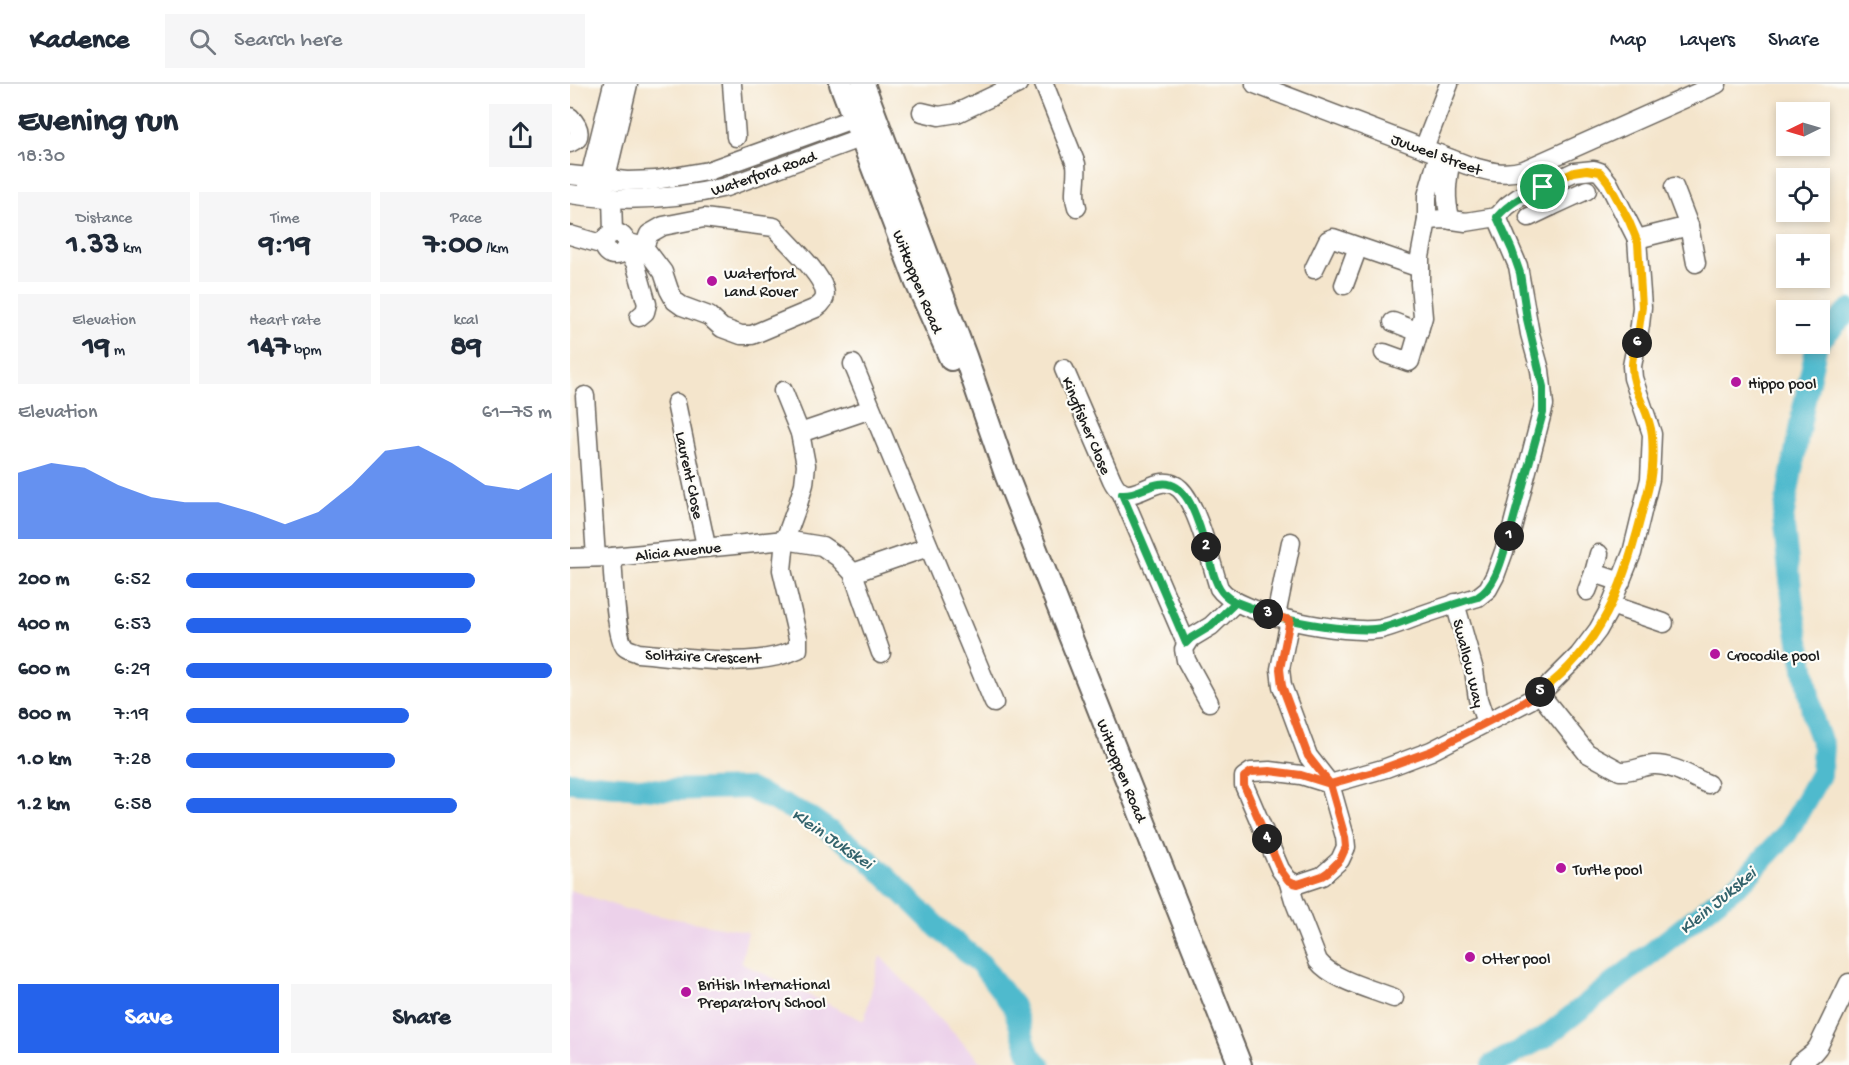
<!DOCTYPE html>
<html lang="en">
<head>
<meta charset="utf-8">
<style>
  :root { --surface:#fff; --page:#f6f6f7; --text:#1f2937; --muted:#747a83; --line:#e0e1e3; --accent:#2563eb }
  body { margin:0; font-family:"Gochi Hand",sans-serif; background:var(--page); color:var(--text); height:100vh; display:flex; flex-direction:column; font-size:22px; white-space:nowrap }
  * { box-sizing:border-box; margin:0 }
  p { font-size:20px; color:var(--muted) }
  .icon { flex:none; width:33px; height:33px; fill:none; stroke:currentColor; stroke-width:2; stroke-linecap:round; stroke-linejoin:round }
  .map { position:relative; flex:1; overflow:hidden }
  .details { display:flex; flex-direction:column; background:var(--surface); width:570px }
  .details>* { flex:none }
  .needle { width:39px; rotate:265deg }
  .tools { position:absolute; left:1206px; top:18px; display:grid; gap:12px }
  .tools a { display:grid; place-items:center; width:54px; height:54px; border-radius:0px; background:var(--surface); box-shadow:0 3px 9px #0003; font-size:30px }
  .pin { position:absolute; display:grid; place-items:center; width:51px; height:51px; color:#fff; margin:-26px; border:3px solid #fff; border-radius:50%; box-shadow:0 2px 6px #0007 }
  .km { position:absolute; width:30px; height:30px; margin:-15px; border-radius:50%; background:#222; color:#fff; font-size:16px; line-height:30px; text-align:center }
  .round { display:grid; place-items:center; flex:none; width:63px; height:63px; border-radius:0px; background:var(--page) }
  .head { display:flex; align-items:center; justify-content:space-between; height:102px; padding:0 18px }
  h1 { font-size:33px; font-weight:800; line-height:45px }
  .metrics { display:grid; grid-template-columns:repeat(3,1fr); gap:9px; height:102px; padding:6px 18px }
  .metrics div { display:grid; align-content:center; border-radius:0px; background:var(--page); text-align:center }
  .metrics b { font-size:30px; font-weight:800 }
  .metrics small { font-size:16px; font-weight:400 }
  .metrics p { font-size:16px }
  .chart { height:168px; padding:12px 18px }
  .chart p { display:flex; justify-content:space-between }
  .chart svg { width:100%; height:108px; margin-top:6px; fill:var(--accent); opacity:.7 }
  .action { display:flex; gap:12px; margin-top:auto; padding:12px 18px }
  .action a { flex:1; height:69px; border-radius:0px; background:var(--accent); color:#fff; font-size:24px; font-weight:800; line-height:69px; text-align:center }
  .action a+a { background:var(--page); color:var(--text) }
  ul { padding:0 18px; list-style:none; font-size:20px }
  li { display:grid; grid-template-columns:96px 72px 1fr; align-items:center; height:45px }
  li i { height:15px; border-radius:8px; background:var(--accent) }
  header { display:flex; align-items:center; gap:36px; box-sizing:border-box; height:84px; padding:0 30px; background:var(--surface); border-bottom:2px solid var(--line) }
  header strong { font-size:28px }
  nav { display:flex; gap:33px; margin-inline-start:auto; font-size:21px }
  .search { width:420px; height:54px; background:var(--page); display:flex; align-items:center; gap:15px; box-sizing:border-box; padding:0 21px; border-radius:0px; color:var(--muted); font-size:22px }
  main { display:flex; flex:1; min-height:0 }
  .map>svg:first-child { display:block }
</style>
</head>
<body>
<header>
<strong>Kadence</strong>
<div class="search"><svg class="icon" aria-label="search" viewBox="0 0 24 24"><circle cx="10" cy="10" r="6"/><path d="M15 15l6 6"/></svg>Search here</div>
<nav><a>Map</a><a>Layers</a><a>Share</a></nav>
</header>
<main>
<section class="details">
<div class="head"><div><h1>Evening run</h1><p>18:30</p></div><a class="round"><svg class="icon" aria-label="share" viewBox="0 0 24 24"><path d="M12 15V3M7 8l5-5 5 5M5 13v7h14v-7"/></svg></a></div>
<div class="metrics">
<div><p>Distance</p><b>1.33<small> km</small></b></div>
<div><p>Time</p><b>9:19</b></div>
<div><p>Pace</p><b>7:00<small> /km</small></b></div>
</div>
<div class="metrics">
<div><p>Elevation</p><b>19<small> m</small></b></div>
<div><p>Heart rate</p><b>147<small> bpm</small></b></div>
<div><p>kcal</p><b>89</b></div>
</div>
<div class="chart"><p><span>Elevation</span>61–75 m</p>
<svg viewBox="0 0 160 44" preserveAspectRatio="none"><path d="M0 44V17L10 13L20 15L30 22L40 27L50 29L60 29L70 33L80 38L90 33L100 22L110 8L120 6L130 13L140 22L150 24L160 17V44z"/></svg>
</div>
<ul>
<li><b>200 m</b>6:52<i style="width:79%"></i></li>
<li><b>400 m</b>6:53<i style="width:78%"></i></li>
<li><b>600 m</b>6:29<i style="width:100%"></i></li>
<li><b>800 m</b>7:19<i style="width:61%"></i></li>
<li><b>1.0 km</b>7:28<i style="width:57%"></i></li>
<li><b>1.2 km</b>6:58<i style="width:74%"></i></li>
</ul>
<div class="action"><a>Save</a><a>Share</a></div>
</section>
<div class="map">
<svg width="1279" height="981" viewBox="0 0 1279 981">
  <rect width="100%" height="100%" fill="#fdfcf7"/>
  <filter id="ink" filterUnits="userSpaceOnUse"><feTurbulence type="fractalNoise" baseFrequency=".0167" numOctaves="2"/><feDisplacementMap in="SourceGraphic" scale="12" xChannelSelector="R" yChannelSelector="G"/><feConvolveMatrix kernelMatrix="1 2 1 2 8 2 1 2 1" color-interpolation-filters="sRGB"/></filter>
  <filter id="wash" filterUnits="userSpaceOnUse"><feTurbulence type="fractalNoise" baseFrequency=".008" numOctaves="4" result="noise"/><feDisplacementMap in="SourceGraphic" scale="24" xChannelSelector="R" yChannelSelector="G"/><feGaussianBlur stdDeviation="1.35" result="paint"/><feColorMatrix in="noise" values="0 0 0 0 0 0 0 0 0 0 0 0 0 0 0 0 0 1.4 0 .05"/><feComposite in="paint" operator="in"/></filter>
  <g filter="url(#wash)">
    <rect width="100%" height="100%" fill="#f4e5cc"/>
    <polygon fill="#ecd1ea" points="0,806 58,826 178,848 171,879 294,937 310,872 414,981 0,981"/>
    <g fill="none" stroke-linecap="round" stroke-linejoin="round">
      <g stroke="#50bacd" stroke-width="22">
        <polyline points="1250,256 1279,226"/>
        <polyline points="0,698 95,706 178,704 241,734 294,771 367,843 411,880 443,922 460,972 470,981"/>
        <polyline points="922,981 975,953 1176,794 1217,749 1251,689 1253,662 1244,638 1224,530 1213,435 1233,325 1247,260"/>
      </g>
    </g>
  </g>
  <g filter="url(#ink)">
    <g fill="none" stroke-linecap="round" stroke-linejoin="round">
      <defs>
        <g id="minor">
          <polyline points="162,0 166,53"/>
          <path d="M474,0L506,80C508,95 502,109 507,123"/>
          <path d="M685,0L897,81C917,87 933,92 954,86L1147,0"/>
          <polyline points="352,28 369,32 387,29 448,0"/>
          <path d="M0,33C6,39 11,47 7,55L0,59"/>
          <polyline points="854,64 879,0"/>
          <polyline points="0,91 57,97 86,96 138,87 296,30"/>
          <polyline points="1104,103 1119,142 1126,179"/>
          <polyline points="17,105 43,0"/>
          <polyline points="33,106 58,0"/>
          <path d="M0,110C51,118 106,115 156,103L303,49"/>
          <polyline points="42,113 43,149"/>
          <polyline points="982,122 1017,106"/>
          <polyline points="959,133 982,122 973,103"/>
          <polyline points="857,136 876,135 896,138 927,133"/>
          <path d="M881,136C874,115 877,96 881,75"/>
          <circle cx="45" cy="160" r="11"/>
          <polyline points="0,151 34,161"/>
          <polyline points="1067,155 1119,142"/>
          <path d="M56,158L74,163L93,188L99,206L105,217L112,222L139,232L152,244L171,251H182L246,224C253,219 257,214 254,205C250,188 217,158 204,143L134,134L93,142L79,150L74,163"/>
          <polyline points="54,166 59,170 65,178 77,220 75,228 69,233"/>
          <polyline points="744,185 758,156 763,154 850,184"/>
          <polyline points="774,201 788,163"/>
          <polyline points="823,238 849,248"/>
          <polyline points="814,269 839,278 840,277 853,233 850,200 850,173 857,136 857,112 869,70"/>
          <polyline points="283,280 424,619"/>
          <path d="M494,285L542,396C560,433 585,382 610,405C628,422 641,479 649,504C668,532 778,551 811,545C823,542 835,537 846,533C866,526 887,519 908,513L918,505L925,492L941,448L974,321L970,286L960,250L948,182L927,133"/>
          <polyline points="15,312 26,473"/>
          <polyline points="106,319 136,462"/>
          <polyline points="230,349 301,325"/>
          <polyline points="552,410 616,559"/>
          <path d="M42,473C43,488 46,555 55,563C58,566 64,567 68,569C118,573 182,586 228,565V554L212,486L215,456L228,420L234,400L236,381L230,349L213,307"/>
          <polyline points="0,474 42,473 215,456 252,462 268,473 283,489 311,569"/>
          <polyline points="283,489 358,463"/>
          <polyline points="1024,489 1029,470"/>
          <polyline points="1017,507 1024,489 1051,498"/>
          <polyline points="885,519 904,586 908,615 916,639"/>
          <polyline points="1041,521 1094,539"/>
          <polyline points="706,532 721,458"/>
          <polyline points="720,536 710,585 712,602 738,672 760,700 775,753 776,763 770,776 752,792 728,800 724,799 718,796 710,785 674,701 674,693 681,688 700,687 731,691 760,700 816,684 861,667 941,626 960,616 974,606 1009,571 1028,546 1038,528 1062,469 1080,395 1082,350 1063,294 1062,282 1070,241 1072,223 1067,155 1038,98 1030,88 1024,86 1004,88 948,114 937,122 927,133"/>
          <path d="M969,609L1017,669L1050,687C1061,688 1072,682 1083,681C1102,680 1121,693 1138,700"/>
          <polyline points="639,618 616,576 614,565 621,554 641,542 666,518"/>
          <path d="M718,796L724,816L748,877C763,896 801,905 824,914"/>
          <polyline points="1228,981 1243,969 1248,963 1279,899"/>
        </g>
        <g id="major">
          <polyline points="271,0 347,199 381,275"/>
          <polyline points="293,0 395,272 436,390 670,981"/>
        </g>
      </defs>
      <use href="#minor" stroke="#68625a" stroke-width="21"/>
      <use href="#major" stroke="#68625a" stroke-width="26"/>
      <use href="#minor" stroke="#fff" stroke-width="18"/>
      <use href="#major" stroke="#fff" stroke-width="22"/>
    </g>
  </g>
  <g fill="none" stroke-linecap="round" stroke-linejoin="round" filter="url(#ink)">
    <defs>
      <path id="split-1" d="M939,452L973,329V303L957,235L950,189L942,166L927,133C940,118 955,111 973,103"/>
      <path id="split-2" d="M636,463C641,477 643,499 654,510C674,532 783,551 812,544C822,542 832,538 842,534C864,527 886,519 908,513C927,501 932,473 939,452"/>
      <path id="split-3" d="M636,463C629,442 619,394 589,400C576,402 566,411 552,410L616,559L621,554L641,542L666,518L698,530"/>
      <polyline id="split-4" points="697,755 710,785 718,796 724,799 728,800 752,792 758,788 770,776 776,763 775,753 760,700 738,672 712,602 710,585 720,536 698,530"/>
      <polyline id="split-5" points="697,755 674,701 674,693 681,688 700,687 731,691 760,700 803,688 861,667 941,626 970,608"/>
      <path id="split-6" d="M970,608C1031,563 1053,503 1071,433C1073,423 1077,412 1079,402C1083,387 1083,367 1082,351C1080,327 1061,306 1062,281C1062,273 1065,266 1067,259"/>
      <polyline id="split-7" points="973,103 1004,88 1017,86 1030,88 1038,98 1059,137 1068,159 1072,223 1067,259"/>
    </defs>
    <use href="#split-1" stroke="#fff" stroke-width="12"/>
    <use href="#split-2" stroke="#fff" stroke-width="12"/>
    <use href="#split-3" stroke="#fff" stroke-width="12"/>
    <use href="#split-4" stroke="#fff" stroke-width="12"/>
    <use href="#split-5" stroke="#fff" stroke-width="12"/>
    <use href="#split-6" stroke="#fff" stroke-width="12"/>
    <use href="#split-7" stroke="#fff" stroke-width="12"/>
    <use href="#split-1" stroke="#22a559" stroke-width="8"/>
    <use href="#split-2" stroke="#22a559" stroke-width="8"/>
    <use href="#split-3" stroke="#22a559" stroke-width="8"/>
    <use href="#split-4" stroke="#f0652b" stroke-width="8"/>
    <use href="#split-5" stroke="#f0652b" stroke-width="8"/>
    <use href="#split-6" stroke="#f5b400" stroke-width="8"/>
    <use href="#split-7" stroke="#f5b400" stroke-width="8"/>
  </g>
  <g fill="#b5179e" stroke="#fdfcf7" stroke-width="2">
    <circle cx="142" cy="197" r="6"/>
    <circle cx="1166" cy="298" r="6"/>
    <circle cx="1145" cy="570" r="6"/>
    <circle cx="991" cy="784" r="6"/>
    <circle cx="900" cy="873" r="6"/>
    <circle cx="116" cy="908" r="6"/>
  </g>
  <g text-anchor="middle" stroke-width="4.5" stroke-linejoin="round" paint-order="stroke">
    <g font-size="16" fill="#1c1c1c" stroke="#fdfcf7">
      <text transform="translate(867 69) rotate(20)" y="6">Juweel Street</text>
      <text transform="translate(193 88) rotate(-19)" y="6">Waterford Road</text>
      <text transform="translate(349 197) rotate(68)" y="6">Witkoppen Road</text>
      <text transform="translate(518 341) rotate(67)" y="6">Kingfisher Close</text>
      <text transform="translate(121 391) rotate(78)" y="6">Laurent Close</text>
      <text transform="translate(108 466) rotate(-6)" y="6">Alicia Avenue</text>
      <text transform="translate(133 571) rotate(2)" y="6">Solitaire Crescent</text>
      <text transform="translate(900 579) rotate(76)" y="6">Swallow Way</text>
      <text transform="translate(553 686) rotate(68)" y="6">Witkoppen Road</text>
    </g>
    <g font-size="16" fill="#1c1c1c" stroke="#fdfcf7" text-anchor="start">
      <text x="154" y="194">Waterford<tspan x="154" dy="18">Land Rover</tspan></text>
      <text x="1178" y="304">Hippo pool</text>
      <text x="1157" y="576">Crocodile pool</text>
      <text x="1003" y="790">Turtle pool</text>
      <text x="912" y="879">Otter pool</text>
      <text x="128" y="905">British International<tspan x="128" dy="18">Preparatory School</tspan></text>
    </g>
    <g font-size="18" font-style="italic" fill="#33636c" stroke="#fdfcf7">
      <text transform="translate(263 754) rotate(34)" y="6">Klein Jukskei</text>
      <text transform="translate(1147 816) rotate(-40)" y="6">Klein Jukskei</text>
    </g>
  </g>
</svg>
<div class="tools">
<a><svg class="needle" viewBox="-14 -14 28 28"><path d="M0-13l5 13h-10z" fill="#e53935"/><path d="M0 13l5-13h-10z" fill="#747a83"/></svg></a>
<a><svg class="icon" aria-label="locate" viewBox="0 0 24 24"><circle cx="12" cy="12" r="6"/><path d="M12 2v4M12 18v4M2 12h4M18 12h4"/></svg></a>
<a>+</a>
<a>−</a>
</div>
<div class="pin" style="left:973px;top:103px;background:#1e9e55"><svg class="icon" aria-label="arrive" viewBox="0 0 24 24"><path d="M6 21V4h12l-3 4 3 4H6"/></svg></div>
<b class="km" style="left:939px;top:452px">1</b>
<b class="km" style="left:636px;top:463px">2</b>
<b class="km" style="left:698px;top:530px">3</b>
<b class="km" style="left:697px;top:755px">4</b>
<b class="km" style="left:970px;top:608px">5</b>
<b class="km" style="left:1067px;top:259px">6</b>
</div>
</main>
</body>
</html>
